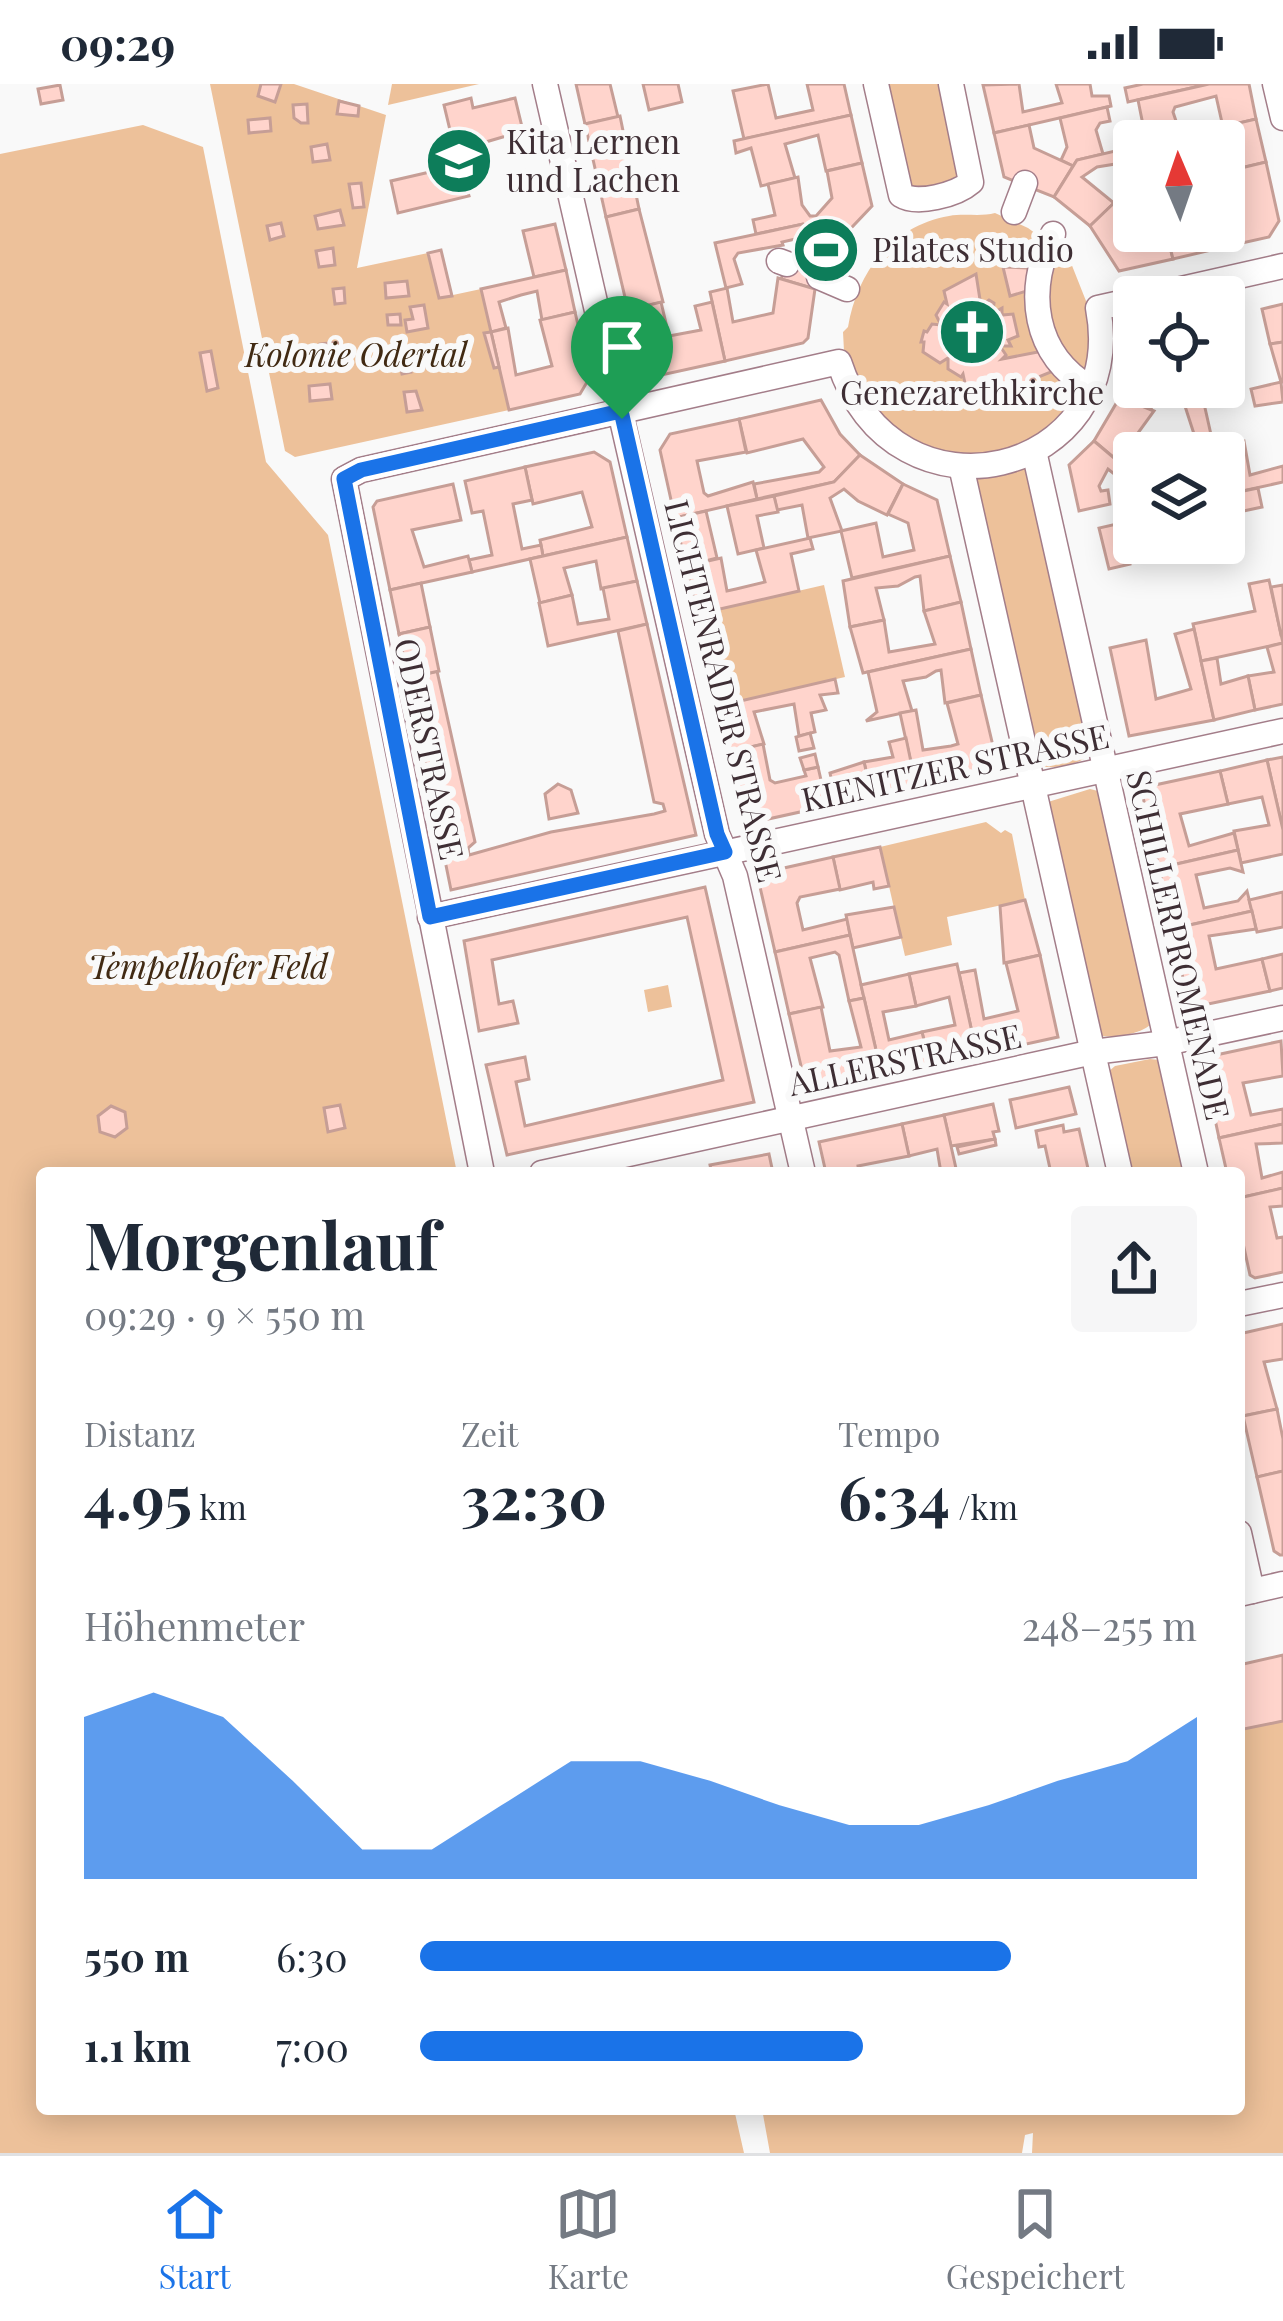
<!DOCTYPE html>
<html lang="de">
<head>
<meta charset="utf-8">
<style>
  :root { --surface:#fff; --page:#f6f6f7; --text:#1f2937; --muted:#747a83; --line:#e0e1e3; --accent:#1a73e8 }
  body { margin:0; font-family:"Playfair Display",serif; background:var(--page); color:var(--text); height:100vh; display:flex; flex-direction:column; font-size:45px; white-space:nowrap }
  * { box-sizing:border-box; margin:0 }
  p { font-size:39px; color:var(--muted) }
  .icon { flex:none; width:66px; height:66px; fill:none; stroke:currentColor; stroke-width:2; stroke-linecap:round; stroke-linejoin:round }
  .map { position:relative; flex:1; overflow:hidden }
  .drawer { position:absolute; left:36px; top:1083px; width:1209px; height:948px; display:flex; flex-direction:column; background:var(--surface); border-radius:12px; box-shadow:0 6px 30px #0003 }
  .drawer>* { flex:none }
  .needle { width:78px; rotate:358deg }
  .buttons { position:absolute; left:1113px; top:36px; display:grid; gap:24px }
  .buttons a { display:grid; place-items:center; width:132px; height:132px; border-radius:12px; background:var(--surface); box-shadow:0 6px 30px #0003; font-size:60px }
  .pin { position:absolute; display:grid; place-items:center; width:102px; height:102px; color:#fff; margin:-123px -51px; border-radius:50% 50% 50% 0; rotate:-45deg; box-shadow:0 0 12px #0007 }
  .pin .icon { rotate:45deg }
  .round { display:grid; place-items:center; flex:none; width:126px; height:126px; border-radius:12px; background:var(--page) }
  .overview { display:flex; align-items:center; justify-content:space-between; height:204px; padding:0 48px }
  h1 { font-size:66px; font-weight:700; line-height:90px }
  .figures { display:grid; grid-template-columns:repeat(3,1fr); gap:18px; height:204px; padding:12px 48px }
  .figures div { display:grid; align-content:center }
  .figures b { font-size:60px; font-weight:700 }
  .figures small { font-size:33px; font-weight:400 }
  .figures p { font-size:33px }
  .chart { height:336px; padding:24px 48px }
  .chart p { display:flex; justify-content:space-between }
  .chart svg { width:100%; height:216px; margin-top:12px; fill:var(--accent); opacity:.7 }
  ul { padding:0 48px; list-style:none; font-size:39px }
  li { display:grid; grid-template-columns:192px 144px 1fr; align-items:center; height:90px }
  li i { height:30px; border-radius:15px; background:var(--accent) }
  .status { display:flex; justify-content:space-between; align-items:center; height:84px; padding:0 60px; background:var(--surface); direction:ltr }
  .status svg { height:33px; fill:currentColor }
  .tabs { display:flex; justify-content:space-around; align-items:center; height:168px; border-top:3px solid var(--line); background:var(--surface); font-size:33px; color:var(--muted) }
  .tabs a { display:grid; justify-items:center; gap:6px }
  .tabs .on { color:var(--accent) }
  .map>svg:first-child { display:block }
</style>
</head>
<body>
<div class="status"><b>09:29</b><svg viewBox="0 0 49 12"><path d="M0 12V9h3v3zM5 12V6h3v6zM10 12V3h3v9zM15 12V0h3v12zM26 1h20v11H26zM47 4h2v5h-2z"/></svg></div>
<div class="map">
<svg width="1283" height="2069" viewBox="0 0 1283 2069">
  <rect width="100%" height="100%" fill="#f9f9f9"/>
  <g fill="#edc19a">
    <polygon points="210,0 294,0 386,31 357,184 428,169 439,214 481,205 509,326 295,373 285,367"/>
    <polygon points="392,0 479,0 388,21"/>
    <polygon points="882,0 945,0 963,95 912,107"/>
    <polygon points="143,41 203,63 266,378 328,451 457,1089 42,1089 42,2025 734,2025 744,2069 0,2069 0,70"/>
    <path d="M995,129L1028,144L1069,174L1088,222L1089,276L1073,317L1026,365L967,373L924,364L887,341L852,283L850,272L844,267L843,248L848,243C857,188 892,142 949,132C964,129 981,133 995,129Z"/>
    <path d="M1028,383L1092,670C1080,680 1052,687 1038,681L973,396Z"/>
    <polygon points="824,501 845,593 719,622 698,530"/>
    <path d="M1090,705L1098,707L1152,939C1142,950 1116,954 1100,952L1048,718Z"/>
    <polygon points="986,738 1001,749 1005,746 1012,750 1025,816 947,833 952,861 905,872 880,763"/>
    <polygon points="668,901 672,923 648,928 644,906"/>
    <polygon points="1150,975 1159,976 1189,1089 1127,1089 1108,988 1115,982"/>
    <polygon points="1283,1637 1283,2069 1032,2069 1033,2049 1025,2051 1022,2069 770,2069 762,2025 1239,2025 1239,1646"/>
  </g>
  <g fill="#ffd4cc" stroke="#c69e96" stroke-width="3">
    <polygon points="261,0 281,0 275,18 258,12"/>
    <polygon points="576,0 610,0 618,33 585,40"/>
    <polygon points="643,0 678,0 682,18 649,26"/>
    <polygon points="768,0 776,34 813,26 807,0 844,0 851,31 744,55 733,7"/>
    <polygon points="1019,0 1023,28 1062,19 1056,0 1090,0 1092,12 1109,12 1111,22 994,49 983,1"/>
    <polygon points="1143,0 1209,0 1128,18 1125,4"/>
    <polygon points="1209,0 1249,0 1256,35 1223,43 1216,12 1175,23 1173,28 1181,52 1134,57 1132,63 1129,50 1144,46 1138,16"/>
    <polygon points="60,1 63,16 41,20 38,5"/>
    <polygon points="471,14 473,24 515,14 523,47 455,67 444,21"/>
    <polygon points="339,17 359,22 358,32 337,30"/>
    <polygon points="307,20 308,39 301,39 294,34 293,21"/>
    <polygon points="1107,23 1110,37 1100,39 1096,46 1103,70 1077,76 1073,82 1061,76 1067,63 1060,34"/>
    <polygon points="851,31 862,79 826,87 818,51 785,60 795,94 761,102 751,64 736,69 734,57"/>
    <polygon points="620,32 639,125 606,133 585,40"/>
    <polygon points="270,34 271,47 249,49 248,36"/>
    <polygon points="1256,35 1266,78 1224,88 1224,72 1231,70 1221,43"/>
    <polygon points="1029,41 1034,64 1073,82 1054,113 1004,93 994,49"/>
    <polygon points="327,60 330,76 313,78 311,63"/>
    <polygon points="1132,63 1134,77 1097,83 1082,93 1114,119 1090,142 1054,113 1077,76"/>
    <polygon points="1266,78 1279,137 1269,153 1220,164 1216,147 1224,147 1224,126 1241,122 1233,96 1224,98 1224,88"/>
    <polygon points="862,79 872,122 835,161 803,140 756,150 753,136 775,131 768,100 798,93 802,121 810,132 816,132 832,114 827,87"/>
    <polygon points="460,81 469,112 398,129 391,97"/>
    <polygon points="361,99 364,123 353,124 349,100"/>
    <polygon points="1115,118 1137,151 1166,147 1173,175 1119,187 1090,142"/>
    <polygon points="639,125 663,218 628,226 606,133"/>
    <polygon points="340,126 344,141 318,145 315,132"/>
    <polygon points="281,139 284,152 270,156 267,142"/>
    <polygon points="555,140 566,186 534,193 523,147"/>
    <polygon points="803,140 835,161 815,205 781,195 789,175 799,171 800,154 782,158 783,161 738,169 734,175 742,200 726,204 715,159"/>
    <polygon points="1166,147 1216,147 1220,164 1173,175"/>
    <polygon points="333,164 335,181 319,183 316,167"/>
    <polygon points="441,166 452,212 439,214 428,169"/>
    <polygon points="1003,183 1028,184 1030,206 1010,212"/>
    <polygon points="566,186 575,228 542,236 537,207 521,211 499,218 506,244 491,248 481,205"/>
    <polygon points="976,190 981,222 989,216 994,219 993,229 1002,224 1002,231 1013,230 1018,252 1008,256 1011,262 1000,262 1006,271 1002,275 1043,267 1051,288 1014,303 972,305 966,304 963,290 961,293 948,285 948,274 940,279 923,268 924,258 921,258 924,247 927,248 932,240 941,241 936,231 944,218 947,220 944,207"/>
    <polygon points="778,194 815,205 808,254 803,259 725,277 710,208 727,204 733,238 773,229"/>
    <polygon points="407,197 409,212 386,214 385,199"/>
    <polygon points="344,204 345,219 335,220 333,205"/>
    <polygon points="661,218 669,252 701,246 695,222 712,218 725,277 657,292 641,282 628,226"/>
    <polygon points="1283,220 1283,258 1270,260 1262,225"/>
    <polygon points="424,221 428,244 407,248 405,236 413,235 410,223"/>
    <polygon points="1224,221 1232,223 1239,257 1229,259 1226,266"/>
    <polygon points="575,228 590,293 580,310 509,326 491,248 508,244 516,291 552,282 540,236"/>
    <polygon points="400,230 401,241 388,241 387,231"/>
    <polygon points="491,248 499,283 494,284 484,249"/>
    <polygon points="1132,252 1134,303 1158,303 1151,325 1120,313 1130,284"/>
    <polygon points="338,258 339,274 322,275 320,260"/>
    <polygon points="1283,258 1283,298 1281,298 1270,260"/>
    <polygon points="211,267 218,304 207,307 200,269"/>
    <polygon points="408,270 411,288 402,290 398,272"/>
    <polygon points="433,271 435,282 415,285 414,274"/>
    <polygon points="1281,298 1283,318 1255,322 1251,305"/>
    <polygon points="330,300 332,315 310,317 309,302"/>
    <polygon points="1158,303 1183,303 1161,312 1156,311"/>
    <polygon points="416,307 422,326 407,328 404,308"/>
    <polygon points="1120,313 1154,327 1135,353 1134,365 1195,353 1184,319 1203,315 1214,364 1191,369 1134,369 1134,382 1126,384 1094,357"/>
    <polygon points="821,316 840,350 860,371 834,398 757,415 754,400 819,388 824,383 803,355 747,369 739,335"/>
    <polygon points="739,335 746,368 697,377 704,409 708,412 753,398 757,415 675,434 660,366 670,350"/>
    <polygon points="1094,357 1126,384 1127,392 1118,393 1108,385 1099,402 1101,407 1108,406 1110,420 1079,427 1069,381"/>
    <polygon points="1244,357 1250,391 1283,382 1283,398 1224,411 1224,369 1192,369"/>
    <polygon points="594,368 610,378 627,453 543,472 540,456 592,443 582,408 533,420 525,383"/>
    <polygon points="860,371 903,400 887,431 858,417 844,405 830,414 842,447 808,454 802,421 777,426 774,412 834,398"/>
    <polygon points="525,383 532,416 513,420 522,465 541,461 543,472 472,488 469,476 492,471 483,427 472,429 465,397"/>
    <polygon points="453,400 461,436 412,446 424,483 468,472 472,488 390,506 373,423 377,417"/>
    <polygon points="903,400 937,416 950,472 852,494 841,447 876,439 883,473 914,466 908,439 888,430"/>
    <polygon points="1258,404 1262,423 1234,429 1236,433 1224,436 1224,411"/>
    <polygon points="774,412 778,428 757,432 764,464 738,470 727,422"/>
    <polygon points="706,427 717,474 686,482 675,434"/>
    <polygon points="1121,439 1122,446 1134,443 1134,459 1179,459 1181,469 1159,473 1158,467 1129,473 1130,480 1109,485 1099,444"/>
    <polygon points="627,453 637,497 601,505 596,477 564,484 572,511 540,519 530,475"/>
    <polygon points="810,454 813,465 791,470 799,507 698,530 686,482 721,474 727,507 736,505 765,498 756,466"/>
    <polygon points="950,472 961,518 924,527 920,492 915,493 898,502 876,504 884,536 850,543 843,497"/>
    <polygon points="1269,496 1283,559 1201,577 1193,540 1255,527 1249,500"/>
    <polygon points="637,497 647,540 548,562 539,519 572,511 578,540 609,535 603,504"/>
    <polygon points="421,499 430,543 399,550 390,506"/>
    <polygon points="1283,501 1283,551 1281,551 1271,503"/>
    <polygon points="961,518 971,565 863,589 850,543 884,536 889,568 935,560 924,527"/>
    <polygon points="647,540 696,751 451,806 408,594 437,587 475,758 468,764 469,771 551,748 654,730 665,727 663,720 654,718 618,547"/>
    <polygon points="430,543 439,587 408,594 399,550"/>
    <polygon points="1194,545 1214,636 1129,652 1110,564 1146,556 1156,615 1191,605 1175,550"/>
    <polygon points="1283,559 1283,620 1255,626 1248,592 1274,588 1267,563"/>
    <polygon points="971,565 981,611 945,619 941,586 936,587 926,593 903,597 912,627 866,637 877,628 868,588"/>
    <polygon points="1217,574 1221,600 1248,592 1255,626 1214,636 1201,577"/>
    <polygon points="835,595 838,609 820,611 826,626 811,629 815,648 799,652 794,620 754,628 764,660 729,668 719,622"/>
    <polygon points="981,611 997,679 994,685 916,702 900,629 916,626 923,666 951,662 958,660 947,619"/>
    <polygon points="810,649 814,664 799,667 796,653"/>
    <polygon points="906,654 916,702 872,712 864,678 893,673 889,658"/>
    <polygon points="763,660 770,696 775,699 806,692 804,686 818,683 827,722 750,739 745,736 729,668"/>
    <polygon points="815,670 818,683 804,686 800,674"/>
    <polygon points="1283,673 1283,746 1267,676"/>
    <polygon points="1267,676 1283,746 1283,770 1241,779 1234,747 1269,741 1262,713 1228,720 1220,687"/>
    <polygon points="864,678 872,712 827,722 822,700 832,698 830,689"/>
    <polygon points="1220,687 1228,720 1180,730 1189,762 1234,749 1238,766 1159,784 1141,704"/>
    <polygon points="558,700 571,706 578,729 549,735 545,710"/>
    <polygon points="880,763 889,802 874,805 873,798 840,806 833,773"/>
    <polygon points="1238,766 1243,788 1230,784 1196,791 1204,824 1238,817 1247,807 1252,827 1172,845 1159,784"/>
    <polygon points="833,773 840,805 800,813 797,819 803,846 847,835 850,851 775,868 757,790"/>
    <polygon points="705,803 754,1018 507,1071 486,981 525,973 529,995 516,998 525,1042 723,996 687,833 492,876 499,920 513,917 518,939 479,947 464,857"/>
    <polygon points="1283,808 1283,843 1257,848 1249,816"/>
    <polygon points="1025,816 1040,871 1004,879 1000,822"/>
    <polygon points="894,823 901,853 853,864 846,831"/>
    <polygon points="1252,827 1256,845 1209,852 1216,885 1262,875 1270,907 1194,923 1189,921 1172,845"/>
    <polygon points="850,851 864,914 849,917 839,871 835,868 810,874 823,923 789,930 775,868"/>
    <polygon points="1283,870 1283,904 1270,907 1262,875"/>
    <polygon points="1040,871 1058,953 977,971 959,889 975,886 984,935 1018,927 1006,879"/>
    <polygon points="957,880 977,971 930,981 922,948 955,941 949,913 916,922 909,890"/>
    <polygon points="909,890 916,922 883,928 889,956 922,948 930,981 882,992 861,901"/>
    <polygon points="864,914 882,992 807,1008 789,930 821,923 830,967 861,963 849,917"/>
    <polygon points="1281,957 1283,992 1243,999 1251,1031 1283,1025 1283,1040 1219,1054 1202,974"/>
    <polygon points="1069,1003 1076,1030 1016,1044 1010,1016"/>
    <polygon points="993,1020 999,1047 993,1048 995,1055 951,1062 944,1031"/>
    <polygon points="340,1021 345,1044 328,1048 324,1024"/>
    <polygon points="111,1022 125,1028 127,1044 115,1053 100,1048 98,1032"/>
    <polygon points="944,1031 951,1062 957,1089 941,1089 937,1065 909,1072 902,1040"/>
    <polygon points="902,1040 909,1072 858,1082 859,1089 826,1089 819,1058"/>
    <polygon points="1283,1040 1283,1059 1256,1060 1262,1094 1283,1088 1283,1104 1239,1114 1239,1089 1227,1089 1219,1054"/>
    <polygon points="1063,1041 1064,1048 1079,1045 1089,1089 1051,1089 1045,1062 1039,1063 1036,1047"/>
    <polygon points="995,1055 996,1061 959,1070 957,1063"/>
    <polygon points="769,1070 773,1089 696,1089 711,1086 710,1081"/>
    <polygon points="1283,1104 1283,1122 1270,1123 1277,1154 1283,1153 1283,1188 1255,1194 1250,1191 1239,1141 1239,1114"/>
    <polygon points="1283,1240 1283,1275 1264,1278 1277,1325 1243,1332 1239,1314 1239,1250"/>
    <polygon points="1277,1325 1283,1355 1283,1387 1257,1393 1243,1332"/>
    <polygon points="1283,1387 1283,1471 1280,1471 1274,1467 1257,1393"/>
    <polygon points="1283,1571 1283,1637 1239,1646 1239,1581"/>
  </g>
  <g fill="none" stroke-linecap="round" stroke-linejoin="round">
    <defs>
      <g id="minor">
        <polyline points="545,0 717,750 735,792 803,1089"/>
        <path d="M876,0L901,111C917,121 956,111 971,98L951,0"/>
        <polyline points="1275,0 1283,34"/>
        <polyline points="1014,128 1025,99"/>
        <path d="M1053,150C1025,208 1033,270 1090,304"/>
        <polyline points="779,177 787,180"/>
        <polyline points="819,193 847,205"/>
        <polyline points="1146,213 1283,182"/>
        <polyline points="1034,367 1196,1089"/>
        <polyline points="961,382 1120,1089"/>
        <polyline points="430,833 1283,647"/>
        <path d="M482,1089L344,395L361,386L839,278C895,451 1130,391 1098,224L1134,216"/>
        <polyline points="542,1089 1093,968 1166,959 1283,934"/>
        <polyline points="1239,1220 1283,1211"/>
        <polyline points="1239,1449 1252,1507"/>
        <polyline points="1239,1510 1283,1500"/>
      </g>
    </defs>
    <use href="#minor" stroke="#a37d89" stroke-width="27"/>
    <use href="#minor" stroke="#fff" stroke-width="24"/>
  </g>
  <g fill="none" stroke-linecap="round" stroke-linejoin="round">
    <defs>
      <polygon id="route" points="621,327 717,750 725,768 430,833 344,395 361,386"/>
    </defs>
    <use href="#route" stroke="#fff" stroke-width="24"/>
    <use href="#route" stroke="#1a73e8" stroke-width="15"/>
  </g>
  <defs>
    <symbol id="school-disc" viewBox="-11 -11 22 22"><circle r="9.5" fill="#0d7d5a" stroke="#f9f9f9"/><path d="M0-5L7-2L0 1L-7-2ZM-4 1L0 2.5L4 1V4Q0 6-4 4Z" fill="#fff"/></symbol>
    <symbol id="stadium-disc" viewBox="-11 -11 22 22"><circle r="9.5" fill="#0d7d5a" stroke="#f9f9f9"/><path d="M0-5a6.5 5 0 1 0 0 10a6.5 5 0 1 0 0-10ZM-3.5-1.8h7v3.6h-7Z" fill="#fff"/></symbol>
    <symbol id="church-disc" viewBox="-11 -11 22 22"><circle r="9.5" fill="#0d7d5a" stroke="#f9f9f9"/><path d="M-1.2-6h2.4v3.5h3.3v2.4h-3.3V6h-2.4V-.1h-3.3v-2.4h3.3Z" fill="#fff"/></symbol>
  </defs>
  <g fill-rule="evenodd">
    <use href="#school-disc" x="421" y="39" width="76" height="76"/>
    <use href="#stadium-disc" x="788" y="128" width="76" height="76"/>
    <use href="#church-disc" x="934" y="210" width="76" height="76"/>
  </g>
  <g text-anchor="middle" stroke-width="12" stroke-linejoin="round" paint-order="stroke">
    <g font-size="33" fill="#3e2e34" stroke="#f9f9f9" text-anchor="start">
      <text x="506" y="70">Kita Lernen<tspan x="506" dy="38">und Lachen</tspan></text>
      <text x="872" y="178">Pilates Studio</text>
      <text x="972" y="321" text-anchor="middle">Genezarethkirche</text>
    </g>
    <g font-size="33" font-style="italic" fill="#412a13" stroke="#f9f9f9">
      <text x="356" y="283">Kolonie Odertal</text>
      <text x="208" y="895">Tempelhofer Feld</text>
    </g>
    <g font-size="33" fill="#3e2e34" stroke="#f9f9f9">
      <text transform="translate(723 607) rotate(76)" y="12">LICHTENRADER STRASSE</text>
      <text transform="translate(429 665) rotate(78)" y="12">ODERSTRASSE</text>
      <text transform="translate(955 684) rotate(-12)" y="12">KIENITZER STRASSE</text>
      <text transform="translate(1178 861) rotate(77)" y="12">SCHILLERPROMENADE</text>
      <text transform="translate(905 976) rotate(-12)" y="12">ALLERSTRASSE</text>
    </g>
  </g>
</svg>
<div class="buttons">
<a><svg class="needle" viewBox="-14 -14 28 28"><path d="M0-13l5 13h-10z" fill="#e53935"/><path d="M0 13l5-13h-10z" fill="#747a83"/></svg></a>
<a><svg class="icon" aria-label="locate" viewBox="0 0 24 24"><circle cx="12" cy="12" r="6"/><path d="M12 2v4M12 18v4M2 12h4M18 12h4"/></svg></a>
<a><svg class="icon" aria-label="layers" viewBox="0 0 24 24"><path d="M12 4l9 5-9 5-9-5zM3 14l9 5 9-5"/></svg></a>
</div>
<div class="pin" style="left:622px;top:335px;background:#1e9e55"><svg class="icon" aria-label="arrive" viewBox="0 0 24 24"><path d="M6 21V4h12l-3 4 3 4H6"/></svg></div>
<section class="drawer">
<div class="overview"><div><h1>Morgenlauf</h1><p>09:29 · 9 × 550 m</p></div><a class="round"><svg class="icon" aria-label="share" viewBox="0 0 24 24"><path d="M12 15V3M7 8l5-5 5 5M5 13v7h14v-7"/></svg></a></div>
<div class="figures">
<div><p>Distanz</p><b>4.95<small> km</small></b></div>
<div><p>Zeit</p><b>32:30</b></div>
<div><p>Tempo</p><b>6:34<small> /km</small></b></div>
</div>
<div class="chart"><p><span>Höhenmeter</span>248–255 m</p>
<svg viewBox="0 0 160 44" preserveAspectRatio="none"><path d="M0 44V11L10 6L20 11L30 24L40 38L50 38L60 29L70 20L80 20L90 24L100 29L110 33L120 33L130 29L140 24L150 20L160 11V44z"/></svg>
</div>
<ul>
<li><b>550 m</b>6:30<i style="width:76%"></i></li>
<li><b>1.1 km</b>7:00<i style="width:57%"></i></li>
</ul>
</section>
</div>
<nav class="tabs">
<a class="on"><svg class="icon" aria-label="home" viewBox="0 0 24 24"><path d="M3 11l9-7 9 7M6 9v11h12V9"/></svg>Start</a>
<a><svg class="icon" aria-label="map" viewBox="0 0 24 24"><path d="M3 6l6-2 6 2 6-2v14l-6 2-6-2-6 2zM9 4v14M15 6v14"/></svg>Karte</a>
<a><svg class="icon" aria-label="saved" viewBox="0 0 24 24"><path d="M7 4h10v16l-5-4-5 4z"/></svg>Gespeichert</a>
</nav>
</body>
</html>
